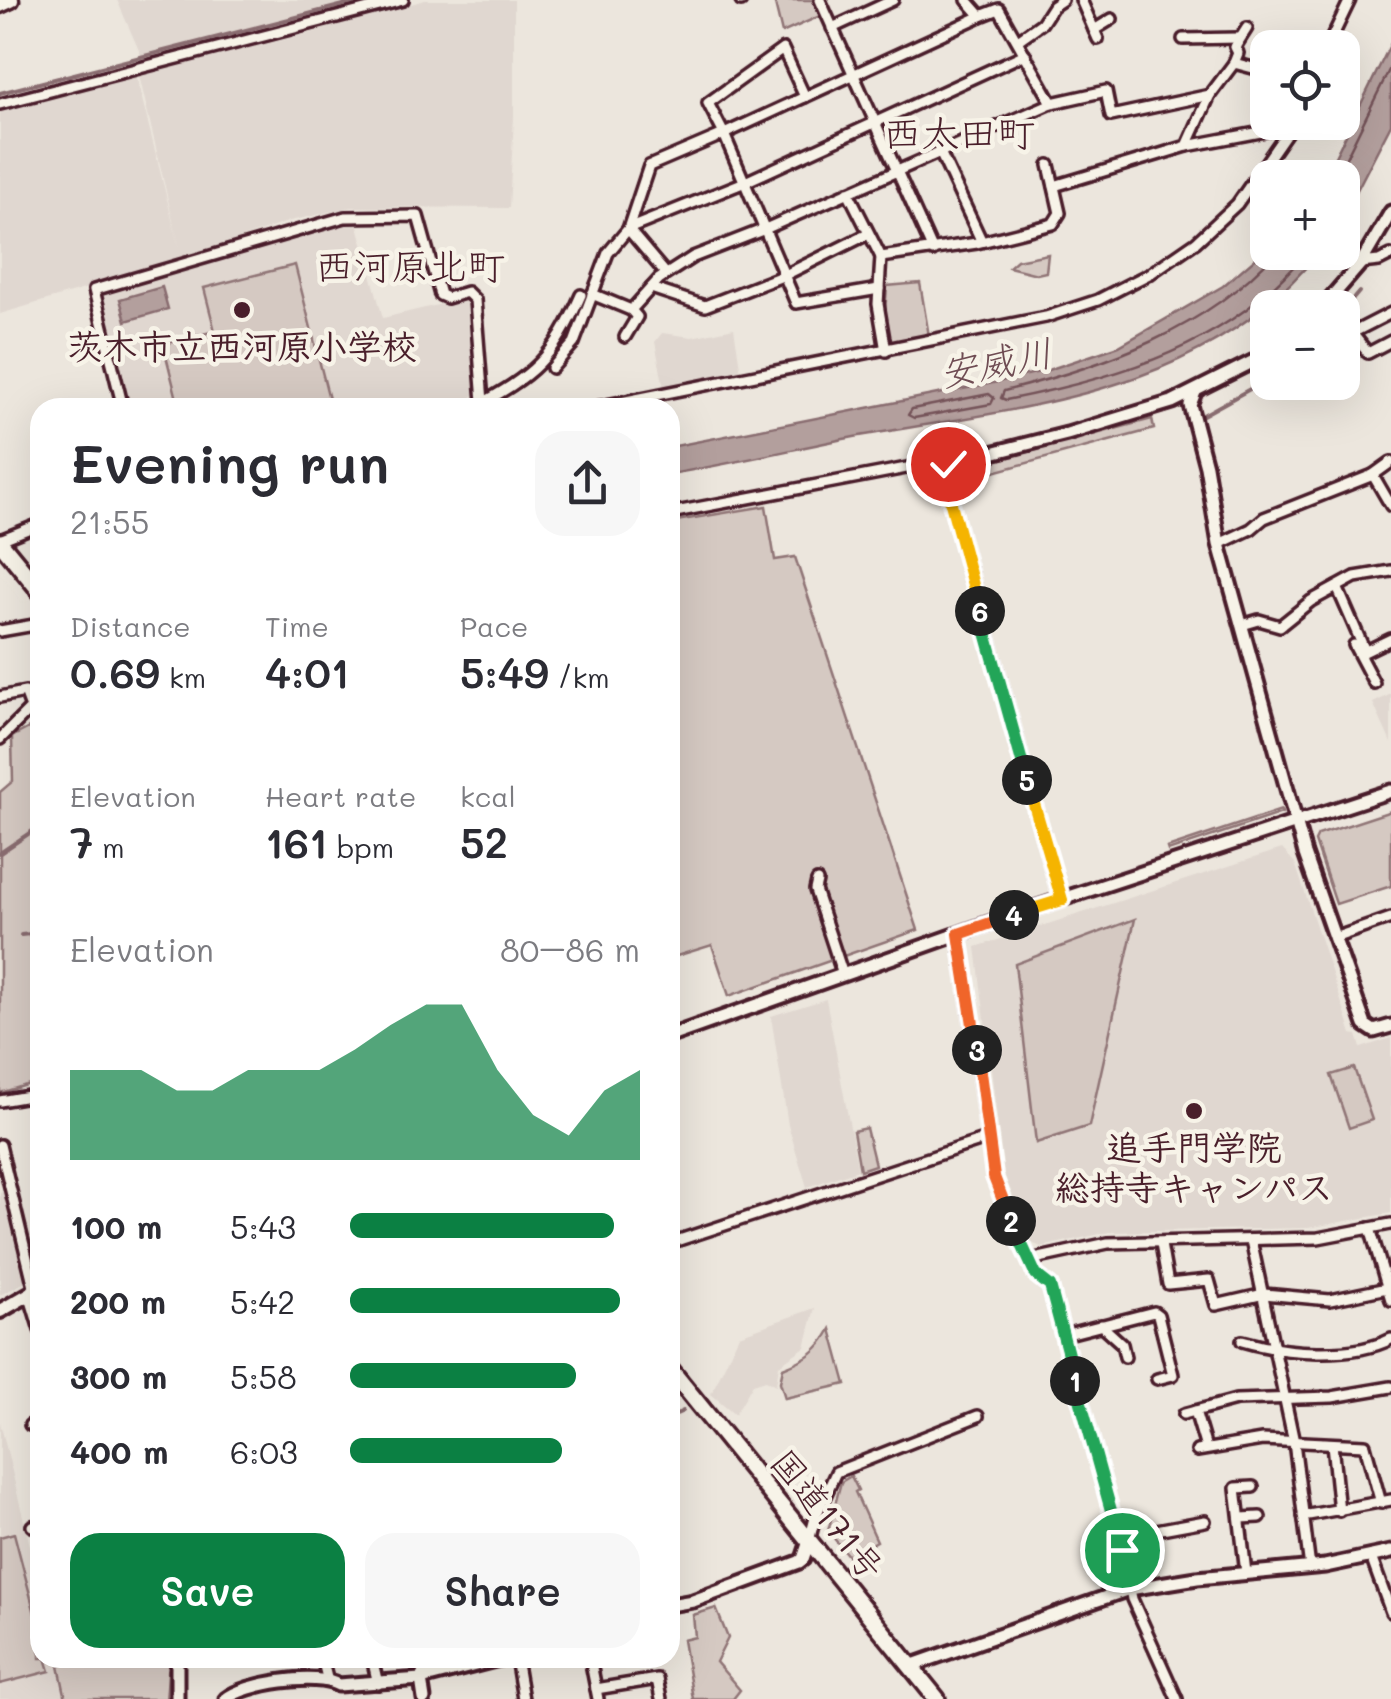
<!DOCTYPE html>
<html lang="en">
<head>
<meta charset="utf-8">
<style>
  :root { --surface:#fff; --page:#f7f7f7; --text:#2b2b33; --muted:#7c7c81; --accent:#0b8043 }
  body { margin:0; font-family:Mali,"Klee One",sans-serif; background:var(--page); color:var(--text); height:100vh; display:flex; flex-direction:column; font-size:38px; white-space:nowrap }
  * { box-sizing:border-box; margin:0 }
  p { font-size:32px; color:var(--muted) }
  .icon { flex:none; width:55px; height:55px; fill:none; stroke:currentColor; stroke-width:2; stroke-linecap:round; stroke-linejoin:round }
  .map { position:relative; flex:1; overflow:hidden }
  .side { position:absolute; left:30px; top:398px; width:650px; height:1270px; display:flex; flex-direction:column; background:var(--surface); border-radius:30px; box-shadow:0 10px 40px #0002 }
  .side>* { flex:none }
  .buttons { position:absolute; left:1250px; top:30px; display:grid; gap:20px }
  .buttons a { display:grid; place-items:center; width:110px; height:110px; border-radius:20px; background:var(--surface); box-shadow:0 10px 40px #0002; font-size:50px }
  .pin { position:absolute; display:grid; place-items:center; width:85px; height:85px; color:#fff; margin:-42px; border:5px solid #fff; border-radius:50%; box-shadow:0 2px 10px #0007 }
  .km { position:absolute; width:50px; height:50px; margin:-25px; border-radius:50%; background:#222; color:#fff; font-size:28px; line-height:50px; text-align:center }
  .round { display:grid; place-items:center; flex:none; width:105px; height:105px; border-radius:30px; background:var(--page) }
  .overview { display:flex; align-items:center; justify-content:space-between; height:170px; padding:0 40px }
  h1 { font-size:55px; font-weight:600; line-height:75px }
  .figures { display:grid; grid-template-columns:repeat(3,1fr); gap:15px; height:170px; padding:10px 40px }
  .figures div { display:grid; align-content:center }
  .figures b { font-size:42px; font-weight:600 }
  .figures small { font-size:28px; font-weight:400 }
  .figures p { font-size:28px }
  .chart { height:280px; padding:20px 40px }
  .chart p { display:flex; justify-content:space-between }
  .chart svg { width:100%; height:180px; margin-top:10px; fill:var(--accent); opacity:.7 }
  .action { display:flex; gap:20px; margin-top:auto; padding:20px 40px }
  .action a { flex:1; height:115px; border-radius:30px; background:var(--accent); color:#fff; font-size:40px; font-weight:600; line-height:115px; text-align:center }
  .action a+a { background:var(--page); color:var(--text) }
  ul { padding:0 40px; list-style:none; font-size:32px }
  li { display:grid; grid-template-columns:160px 120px 1fr; align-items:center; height:75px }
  li i { height:25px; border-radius:12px; background:var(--accent) }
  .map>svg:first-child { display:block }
</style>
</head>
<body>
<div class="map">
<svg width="1391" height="1699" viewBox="0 0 1391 1699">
  <rect width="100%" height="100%" fill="#ece6dd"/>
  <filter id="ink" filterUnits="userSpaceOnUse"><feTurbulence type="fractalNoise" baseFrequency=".01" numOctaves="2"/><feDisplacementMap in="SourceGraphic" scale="20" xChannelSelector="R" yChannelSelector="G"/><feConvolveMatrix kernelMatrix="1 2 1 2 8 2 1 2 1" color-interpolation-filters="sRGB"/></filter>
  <g filter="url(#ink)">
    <g fill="#e0d7d0">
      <polygon points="117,0 360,0 312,17 144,62"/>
      <polygon points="425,0 514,0 514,117 509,208 352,207 290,221 181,260 0,314 0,108 136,75 179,247 139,75 306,34"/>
      <polygon points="357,222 383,318 463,299 470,301 477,393 456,408 129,407 100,295 321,229"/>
      <polygon points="734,328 741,373 664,388 655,342 662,333 692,337"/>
      <polygon points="1391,694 1391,743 1373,703"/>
      <polygon points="1282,849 1295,863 1352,1034 1357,1035 1361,1048 1391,1038 1391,1213 1308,1228 1109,1232 1041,1247 1032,1243 1004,1174 976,947"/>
      <polygon points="826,999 858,1170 807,1187 788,1125 771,1016"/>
      <polygon points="7,1190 29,1280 0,1295 0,1192"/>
      <polygon points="815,1308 805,1347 779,1365 776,1385 766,1380 753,1384 735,1414 711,1394 739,1335"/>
      <polygon points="0,1422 40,1587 40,1658 56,1658 65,1699 0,1699"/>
    </g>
    <g fill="#d5c9c2" stroke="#907476" stroke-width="2.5">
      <polygon points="774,0 813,0 820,16 782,33"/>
      <polygon points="1048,254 1046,272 1037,274 1009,267 1017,260"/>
      <polygon points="295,265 331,407 179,407 163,344 215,331 204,288"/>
      <polygon points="920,283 929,336 891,345 885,313 887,286"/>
      <polygon points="1152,419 1154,429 975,477 972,467"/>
      <polygon points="766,506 775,560 795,557 918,930 729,996 712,945 670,958 670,522"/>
      <polygon points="40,722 40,895 35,898 35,916 30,918 31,939 40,939 40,1081 0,1093 0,792 13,781 12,737"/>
      <polygon points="1281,810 1282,813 1168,851 1167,848"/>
      <polygon points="1391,811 1391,886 1336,904 1315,841 1318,835"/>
      <polygon points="1135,919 1089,1126 1036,1143 1015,964"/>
      <polygon points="1354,1068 1372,1120 1349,1128 1331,1075"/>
      <polygon points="866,1128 875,1165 860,1170 853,1131"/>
      <path d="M831,1329L846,1384L785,1398L780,1382L783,1368C806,1359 819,1351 831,1329Z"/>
      <polygon points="851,1476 858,1490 855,1492 877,1541 849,1557 828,1531 841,1482"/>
      <polygon points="14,1533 40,1633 40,1658 46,1658 50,1671 0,1684 0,1537"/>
      <polygon points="716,1608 728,1638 716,1662 740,1690 733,1699 693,1699 683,1640 695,1637 693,1615"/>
      <polygon points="80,1658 170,1658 171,1699 66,1699 59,1666"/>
    </g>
    <g fill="#b39f9d" stroke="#896c6f" stroke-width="2.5">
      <polygon points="1391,43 1391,124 1343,217 1342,178 1325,177"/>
      <path d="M1267,248L1268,252L1318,253C1203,397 1018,407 849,438C789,450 730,464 670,474V447L993,383L1048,370L1119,346L1223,286Z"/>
      <polygon points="162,287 168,309 126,321 120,299"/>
    </g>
    <polygon fill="#ece6dd" points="40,564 40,598 23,602 0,572"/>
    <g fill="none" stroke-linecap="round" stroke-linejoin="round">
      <g stroke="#745259" stroke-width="2.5">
        <polyline points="1336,178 1391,66"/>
        <path d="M1276,252C1207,330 1101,367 1004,391L1001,398L1006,400C1118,378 1232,345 1306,252"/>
        <polygon points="989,394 994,398 991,404 914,418 908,415 912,409"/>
      </g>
      <g stroke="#896c6f" stroke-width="4">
        <polyline points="0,93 363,0"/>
        <polyline points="1342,312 1359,292"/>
        <polyline points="1203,415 1268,379"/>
        <polyline points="0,853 40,826"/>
        <polyline points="21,935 40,933"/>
        <polyline points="670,1417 683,1411"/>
        <polyline points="167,1699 169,1670"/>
      </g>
      <defs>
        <g id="minor">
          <polyline points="741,0 741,1"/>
          <polyline points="820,0 933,251"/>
          <polyline points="1081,0 1098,39"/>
          <polyline points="832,28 893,0"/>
          <polyline points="1094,30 1112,19"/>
          <polyline points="1183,39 1238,38"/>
          <polyline points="1018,40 1042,23 1053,6 1062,0"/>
          <polyline points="1327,48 1350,0"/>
          <polyline points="1234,63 1238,53 1235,47 1247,28"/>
          <polyline points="1052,103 1106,91 1111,116 1210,95"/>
          <polyline points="0,104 403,0"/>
          <polyline points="1187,146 1266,131 1274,122"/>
          <polyline points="939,150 981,240"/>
          <polyline points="1054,186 1187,146 1210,95 1234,63 1268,72"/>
          <polyline points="848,192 881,257 977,243 1053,224 1060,213 1049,165"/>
          <polyline points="881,257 878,304 886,351"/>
          <polyline points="1361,263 1379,261 1391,255"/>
          <polyline points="666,274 628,229 745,182 1025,54"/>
          <polyline points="651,288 705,306 785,275 868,234"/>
          <polyline points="879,289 796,303 724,134 981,16"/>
          <polyline points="592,294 631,310 659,279 693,257 765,229 1052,103 999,9 981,16 967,0"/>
          <polyline points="1352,333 1391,313"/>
          <polyline points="1342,335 1352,333 1368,353 1391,341"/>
          <polyline points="625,337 637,317 631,310"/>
          <polyline points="552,368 574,343 608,253 628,229 649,166 724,134 708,103 783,49 805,97"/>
          <polyline points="123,408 94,290 345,217 418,216 440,295 447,298 467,292 475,300 483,402"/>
          <path d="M473,408C534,375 553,359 581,295"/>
          <polyline points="591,408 1046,317 1098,300 1151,273 1196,242 1237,204 1294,122"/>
          <polyline points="1391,462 1373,475 1391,506"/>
          <polyline points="670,513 938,462 948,464 942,470 1061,900"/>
          <polyline points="0,540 40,524"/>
          <polyline points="1219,544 1251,529 1264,518 1373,475"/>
          <polyline points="1337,587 1365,651"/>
          <polyline points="1242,625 1259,620 1280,626 1311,601 1355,577 1391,571"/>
          <polyline points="0,631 40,624"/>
          <polyline points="1354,645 1374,683"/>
          <polyline points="1362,653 1391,639"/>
          <polyline points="0,697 25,692 31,708 0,739"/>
          <polyline points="817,881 815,890 843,975"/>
          <polyline points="959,934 994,1177 1010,1219 1030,1260 1108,1243 1318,1238 1391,1224"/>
          <polyline points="1334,938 1391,918"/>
          <polyline points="0,1101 40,1094"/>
          <polyline points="0,1145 34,1287 29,1294 40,1330"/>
          <polyline points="1370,1228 1391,1300"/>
          <polyline points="1251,1240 1294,1442 1310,1568"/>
          <polyline points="670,1243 989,1138"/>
          <polyline points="1161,1244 1168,1284 1209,1280 1216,1305 1264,1294 1330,1300 1387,1288"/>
          <polyline points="1030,1260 1036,1275 1050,1286 1122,1550 1132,1599 1177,1699"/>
          <polyline points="1101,1325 1122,1344 1125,1357"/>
          <polyline points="1064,1335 1154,1312 1158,1315 1173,1375 1157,1379"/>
          <path d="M1242,1341C1283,1353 1352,1359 1391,1339"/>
          <polyline points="1195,1411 1206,1448"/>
          <polyline points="1184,1414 1236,1400 1332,1397 1391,1387"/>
          <polyline points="30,1425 40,1423"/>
          <polyline points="1332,1444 1339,1511"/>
          <polyline points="1197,1451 1262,1440 1365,1445 1381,1503"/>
          <polyline points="1303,1516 1391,1500"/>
          <polyline points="1241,1518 1260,1517"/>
          <polyline points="32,1526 40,1525"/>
          <polyline points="1118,1537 1205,1521"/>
          <polyline points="809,1541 815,1518 836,1472 978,1416"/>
          <polyline points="1371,1557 1391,1612"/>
          <polyline points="1246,1573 1236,1488 1253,1487"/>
          <polyline points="322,1658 327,1678"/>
          <polyline points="372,1658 378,1684"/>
          <polyline points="516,1658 523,1699"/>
          <polyline points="590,1658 598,1699"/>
          <polyline points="421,1679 425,1658"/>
          <polyline points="596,1689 657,1679 661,1699"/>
        </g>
        <g id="tertiary">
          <polyline points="1322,308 1361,263 1391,212"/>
          <polyline points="1195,392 1190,405 1206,466 1219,544 1305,854 1365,1025 1374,1031 1391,1026"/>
          <polyline points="948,464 1067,434 1172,402 1268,354"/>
          <polyline points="670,1036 989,923 1391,791"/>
          <polyline points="670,1605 693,1601 799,1562 803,1559 809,1541"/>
          <polyline points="177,1658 177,1699"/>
          <polyline points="910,1666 1129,1589 1197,1578 1325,1566 1391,1552"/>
          <polyline points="421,1679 424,1699"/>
          <path d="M226,1699C245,1683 318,1672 338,1685L421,1679L503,1658"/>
        </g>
        <polyline id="secondary" points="0,1311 40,1288"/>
        <polyline id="primary" points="0,5 11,0"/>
        <g id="trunk">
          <polyline points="0,542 40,591"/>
          <polyline points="670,1369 937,1699"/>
        </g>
      </defs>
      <use href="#minor" stroke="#4a1f2b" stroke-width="16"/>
      <use href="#tertiary" stroke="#4a1f2b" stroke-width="19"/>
      <use href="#secondary" stroke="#4a1f2b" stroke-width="20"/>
      <use href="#primary" stroke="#4a1f2b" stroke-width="21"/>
      <use href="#trunk" stroke="#4a1f2b" stroke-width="22"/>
      <use href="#minor" stroke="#f7f3e8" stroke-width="9"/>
      <use href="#tertiary" stroke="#f7f3e8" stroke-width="11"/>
      <use href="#secondary" stroke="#f7f3e8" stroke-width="12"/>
      <use href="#primary" stroke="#f7f3e8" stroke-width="14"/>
      <use href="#trunk" stroke="#f7f3e8" stroke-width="15"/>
    </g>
  </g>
  <g fill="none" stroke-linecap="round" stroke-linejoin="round" filter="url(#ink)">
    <defs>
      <polyline id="split-1" points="1075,1381 1122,1550"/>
      <polyline id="split-2" points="1011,1221 1036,1275 1050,1286 1075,1381"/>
      <polyline id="split-3" points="977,1050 994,1177 1011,1221"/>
      <polyline id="split-4" points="977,1050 959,934 1014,915"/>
      <polyline id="split-5" points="1014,915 1062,900 1027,780"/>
      <polyline id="split-6" points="980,611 1027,780"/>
      <polyline id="split-7" points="948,464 942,470 980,611"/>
    </defs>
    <use href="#split-1" stroke="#fff" stroke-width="20"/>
    <use href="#split-2" stroke="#fff" stroke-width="20"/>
    <use href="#split-3" stroke="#fff" stroke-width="20"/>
    <use href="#split-4" stroke="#fff" stroke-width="20"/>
    <use href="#split-5" stroke="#fff" stroke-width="20"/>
    <use href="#split-6" stroke="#fff" stroke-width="20"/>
    <use href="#split-7" stroke="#fff" stroke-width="20"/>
    <use href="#split-1" stroke="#22a559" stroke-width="12"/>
    <use href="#split-2" stroke="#22a559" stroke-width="12"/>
    <use href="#split-3" stroke="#f0652b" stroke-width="12"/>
    <use href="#split-4" stroke="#f0652b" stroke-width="12"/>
    <use href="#split-5" stroke="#f5b400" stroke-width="12"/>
    <use href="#split-6" stroke="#22a559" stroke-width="12"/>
    <use href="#split-7" stroke="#f5b400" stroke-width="12"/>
  </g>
  <g fill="#4a1f2b" stroke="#f7f3e8" stroke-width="4">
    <circle cx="242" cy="310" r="10"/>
    <circle cx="1194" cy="1111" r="10"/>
  </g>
  <g text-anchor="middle" stroke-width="9" stroke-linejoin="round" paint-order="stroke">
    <g font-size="35" font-weight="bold" fill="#4a1f2b" stroke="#f7f3e8">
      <text x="242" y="359">茨木市立西河原小学校</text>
      <text x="1194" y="1160">追手門学院<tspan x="1194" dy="40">総持寺キャンパス</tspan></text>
    </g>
    <g font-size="35" fill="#4a1f2b" stroke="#f7f3e8">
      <text transform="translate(827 1515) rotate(51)" y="12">国道171号</text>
    </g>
    <g font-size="38" fill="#4a1f2b" stroke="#f7f3e8">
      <text x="959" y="147">西太田町</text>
      <text x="410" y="280">西河原北町</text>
    </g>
    <g font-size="38" font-style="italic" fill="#6f4c53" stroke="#f7f3e8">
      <text transform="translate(996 363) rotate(-11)" y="13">安威川</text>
    </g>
  </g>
</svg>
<div class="buttons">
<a><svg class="icon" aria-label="locate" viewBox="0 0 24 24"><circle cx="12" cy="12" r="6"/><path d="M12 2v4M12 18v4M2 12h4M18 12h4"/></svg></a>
<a>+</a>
<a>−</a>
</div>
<div class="pin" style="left:1122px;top:1550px;background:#1e9e55"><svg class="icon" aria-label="arrive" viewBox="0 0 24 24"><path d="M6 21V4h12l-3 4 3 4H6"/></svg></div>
<div class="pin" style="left:948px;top:464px;background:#d93025"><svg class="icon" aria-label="check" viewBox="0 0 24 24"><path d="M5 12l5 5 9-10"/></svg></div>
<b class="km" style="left:1075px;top:1381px">1</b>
<b class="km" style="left:1011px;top:1221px">2</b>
<b class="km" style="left:977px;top:1050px">3</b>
<b class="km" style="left:1014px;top:915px">4</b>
<b class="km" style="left:1027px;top:780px">5</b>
<b class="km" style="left:980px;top:611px">6</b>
<section class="side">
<div class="overview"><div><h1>Evening run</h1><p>21:55</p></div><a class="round"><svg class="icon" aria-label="share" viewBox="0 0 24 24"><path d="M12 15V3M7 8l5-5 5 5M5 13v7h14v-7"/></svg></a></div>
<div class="figures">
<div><p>Distance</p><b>0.69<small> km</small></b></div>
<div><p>Time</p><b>4:01</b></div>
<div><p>Pace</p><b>5:49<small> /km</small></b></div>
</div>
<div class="figures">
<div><p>Elevation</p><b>7<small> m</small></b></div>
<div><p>Heart rate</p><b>161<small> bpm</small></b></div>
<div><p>kcal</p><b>52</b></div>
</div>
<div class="chart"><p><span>Elevation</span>80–86 m</p>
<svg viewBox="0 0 160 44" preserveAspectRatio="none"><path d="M0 44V22L10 22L20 22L30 27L40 27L50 22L60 22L70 22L80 17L90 11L100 6L110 6L120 22L130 33L140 38L150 27L160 22V44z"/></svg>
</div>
<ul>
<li><b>100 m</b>5:43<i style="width:91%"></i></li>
<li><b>200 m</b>5:42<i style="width:93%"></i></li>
<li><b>300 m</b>5:58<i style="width:78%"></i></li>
<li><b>400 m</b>6:03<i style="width:73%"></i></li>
</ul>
<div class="action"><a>Save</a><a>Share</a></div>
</section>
</div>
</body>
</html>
